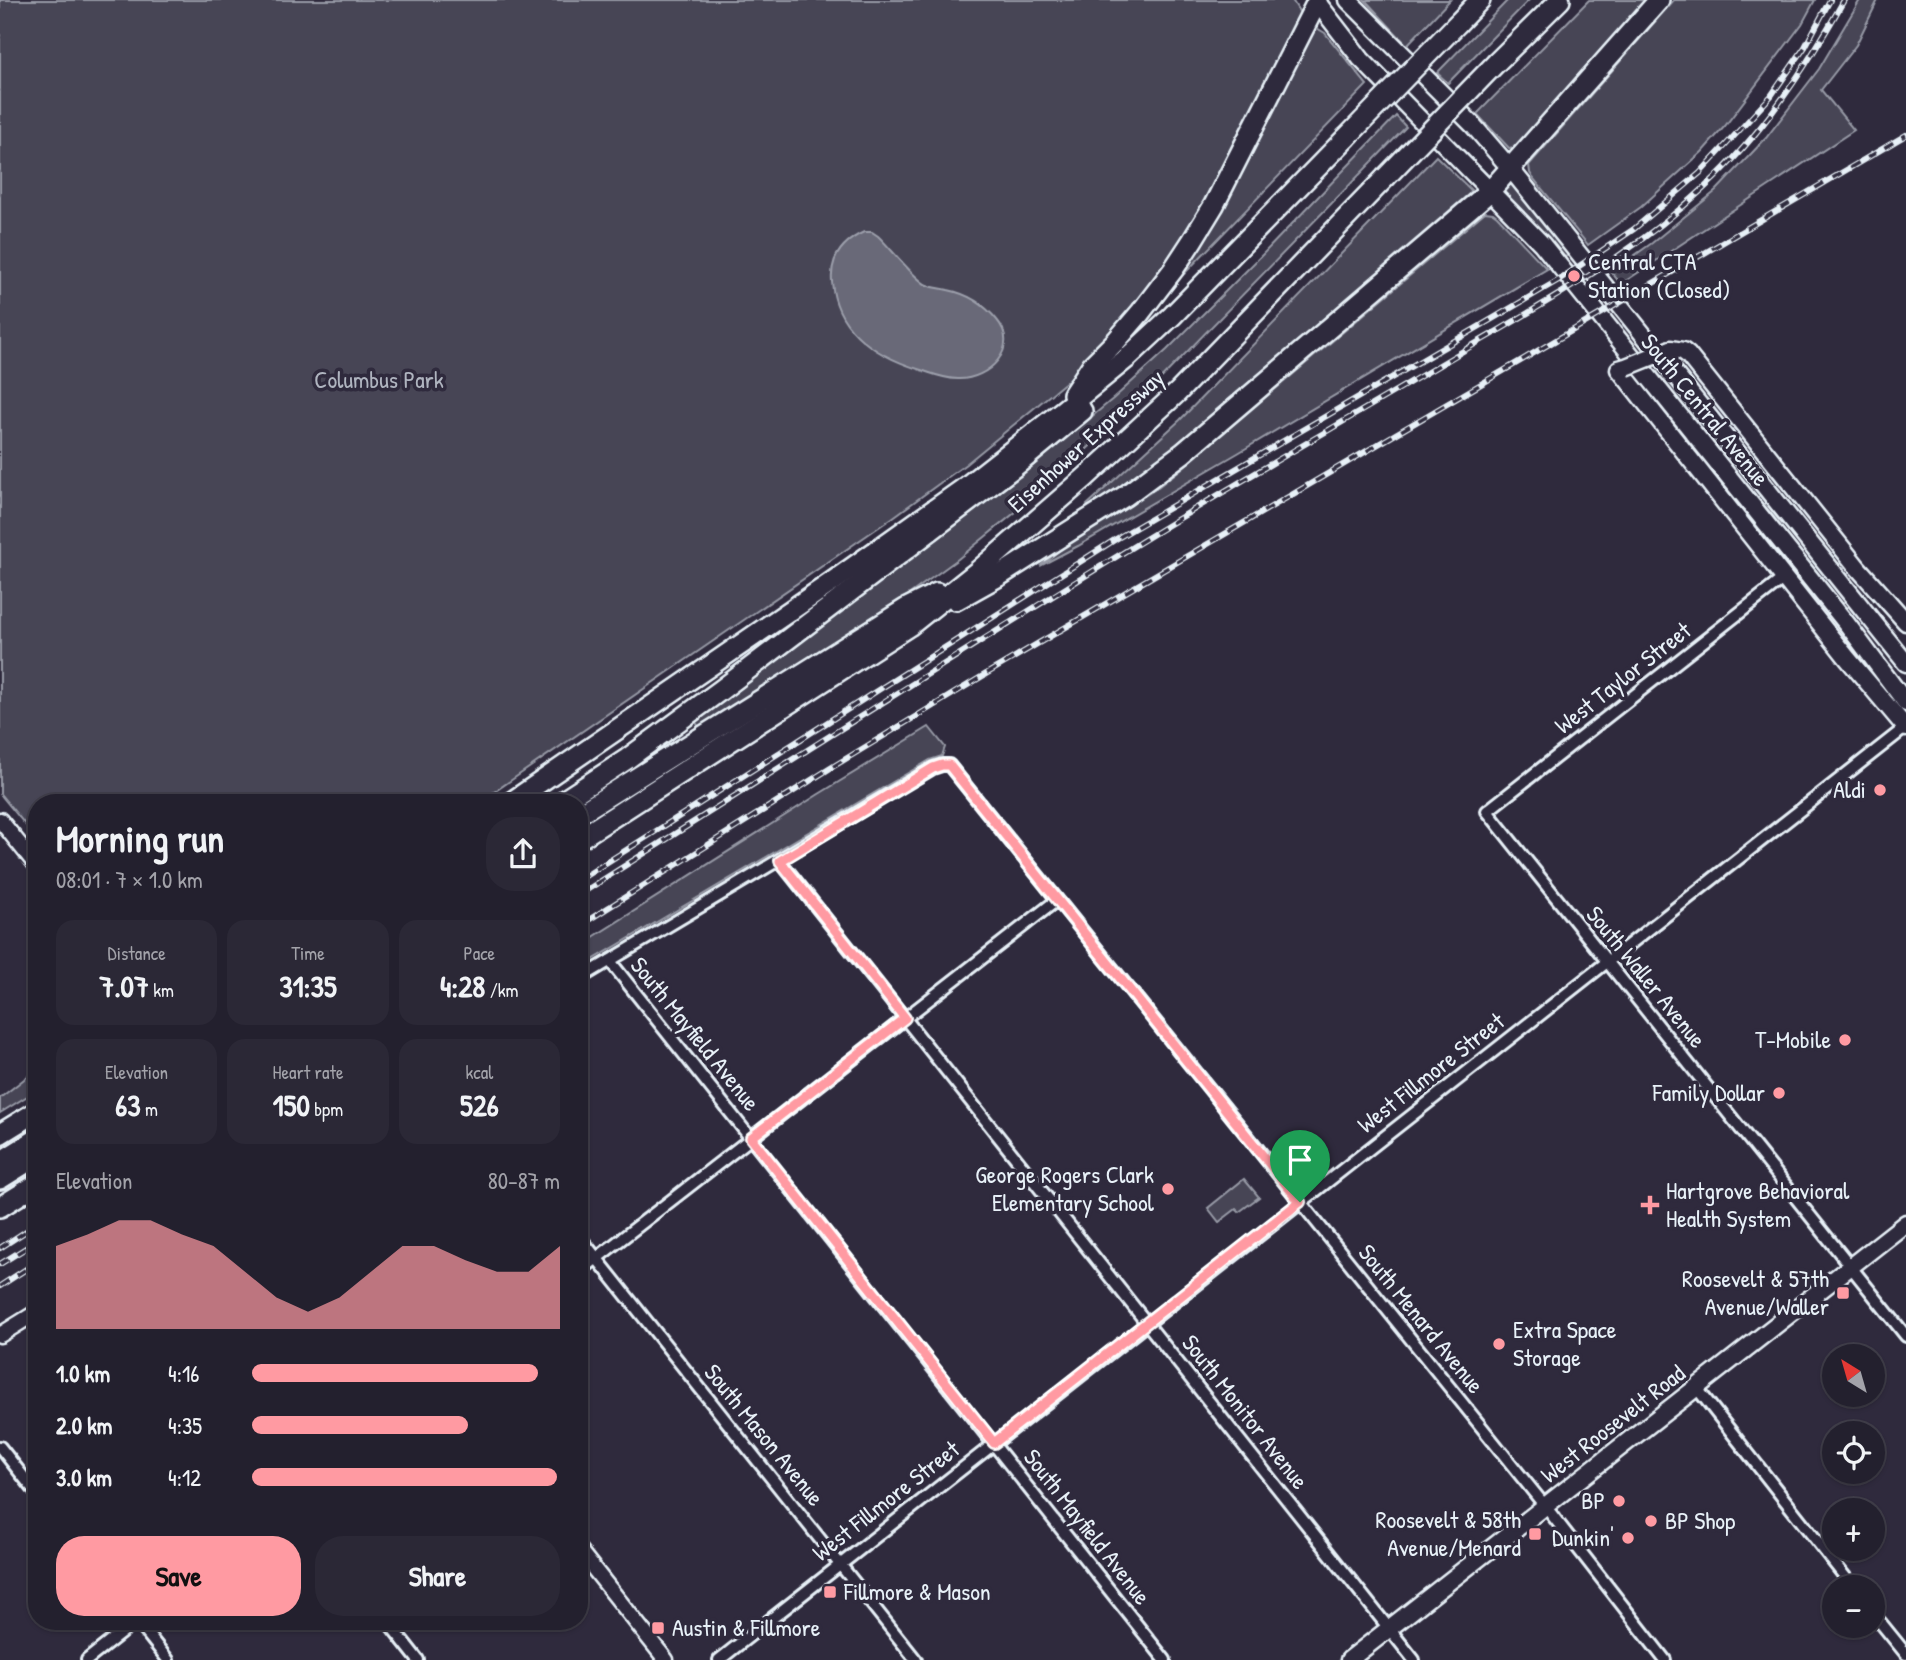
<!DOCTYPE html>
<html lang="en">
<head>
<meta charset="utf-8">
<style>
  :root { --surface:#23202e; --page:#2b2836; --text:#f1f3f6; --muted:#a3a3aa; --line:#403e4a; --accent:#ff9aa2 }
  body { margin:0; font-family:"Patrick Hand",sans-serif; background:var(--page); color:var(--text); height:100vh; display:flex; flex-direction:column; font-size:26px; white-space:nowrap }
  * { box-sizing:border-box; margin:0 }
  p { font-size:23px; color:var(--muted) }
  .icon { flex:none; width:38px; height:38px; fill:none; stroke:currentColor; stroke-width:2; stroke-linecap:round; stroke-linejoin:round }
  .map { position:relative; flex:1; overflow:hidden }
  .drawer { position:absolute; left:28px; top:794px; width:560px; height:836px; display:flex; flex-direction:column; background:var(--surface); border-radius:28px; box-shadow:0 2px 5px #0004,0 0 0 2px var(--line) }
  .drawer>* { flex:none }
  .needle { width:46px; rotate:323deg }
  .tools { position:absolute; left:1822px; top:1344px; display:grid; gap:14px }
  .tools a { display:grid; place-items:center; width:63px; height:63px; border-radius:50%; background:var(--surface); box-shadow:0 2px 5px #0004,0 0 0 2px var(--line); font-size:35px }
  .pin { position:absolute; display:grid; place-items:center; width:60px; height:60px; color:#fff; margin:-72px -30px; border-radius:50% 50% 50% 0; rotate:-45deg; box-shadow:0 0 7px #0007 }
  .pin .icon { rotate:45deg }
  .round { display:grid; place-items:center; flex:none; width:74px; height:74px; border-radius:28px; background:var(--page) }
  .overview { display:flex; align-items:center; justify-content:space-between; height:119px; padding:0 28px }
  h1 { font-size:38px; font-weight:700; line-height:52px }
  .figures { display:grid; grid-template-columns:repeat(3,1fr); gap:10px; height:119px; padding:7px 28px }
  .figures div { display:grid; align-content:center; border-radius:18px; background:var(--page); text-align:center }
  .figures b { font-size:30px; font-weight:700 }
  .figures small { font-size:19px; font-weight:400 }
  .figures p { font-size:19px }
  .chart { height:196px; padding:14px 28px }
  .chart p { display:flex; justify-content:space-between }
  .chart svg { width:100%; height:126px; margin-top:7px; fill:var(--accent); opacity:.7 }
  .cta { display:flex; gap:14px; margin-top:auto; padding:14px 28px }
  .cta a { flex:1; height:80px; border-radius:28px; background:var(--accent); color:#111; font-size:28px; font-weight:700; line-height:80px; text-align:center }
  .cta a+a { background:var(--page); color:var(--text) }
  ul { padding:0 28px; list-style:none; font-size:23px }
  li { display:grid; grid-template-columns:112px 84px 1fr; align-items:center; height:52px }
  li i { height:18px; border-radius:9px; background:var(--accent) }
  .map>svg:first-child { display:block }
</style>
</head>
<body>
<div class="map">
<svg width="1906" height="1660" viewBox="0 0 1906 1660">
  <rect width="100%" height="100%" fill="#2f2a3d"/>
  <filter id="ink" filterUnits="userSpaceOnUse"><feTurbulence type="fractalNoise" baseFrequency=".0143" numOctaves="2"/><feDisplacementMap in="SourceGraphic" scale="14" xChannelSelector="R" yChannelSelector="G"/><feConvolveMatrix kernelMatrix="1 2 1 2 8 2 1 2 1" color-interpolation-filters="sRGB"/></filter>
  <g filter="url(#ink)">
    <g fill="#464455" stroke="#979aa6" stroke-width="2">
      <path d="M0,0H1292L1300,13L1299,22C1280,57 1260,91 1242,126C1219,171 1198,216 1169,257L1173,261L1104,345L1067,381L966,464L892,518L478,803H37V839L0,794Z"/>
      <polygon points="1365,0 1450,0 1407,45"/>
      <polygon points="1508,0 1529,0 1448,83 1437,73"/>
      <polygon points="1589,0 1646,0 1513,148 1510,149 1477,114"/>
      <polygon points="1674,0 1815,0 1802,24 1725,126 1702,152 1641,207 1588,245 1533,178 1530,173 1529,165"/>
      <polygon points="1860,0 1878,0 1856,45 1821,90 1854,130 1621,284 1611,272 1652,243 1716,191 1766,138 1819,69"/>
      <polygon points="1315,27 1325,33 1367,85 1183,275 1179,271 1312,29"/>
      <polygon points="1396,116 1406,127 1144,396 1044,489 958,559 893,606 699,727 695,721 1022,475 1114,398 1167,350 1262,255"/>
      <polygon points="1436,156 1471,190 1470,193 1171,449 1135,478 1091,509 1087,505 1180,420"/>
      <polygon points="1511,181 1569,255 1563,258 1504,192 1502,189"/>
      <polygon points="1485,212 1493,213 1497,216 1547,269 1238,453 1078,546 1040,566 1094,523 1097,526 1154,490 1181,469"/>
      <polygon points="1661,369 1784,522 1782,524 1758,499 1656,373"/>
      <polygon points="929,727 945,747 942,756 930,760 579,968 579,946 819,794"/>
      <polygon points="37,1069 37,1090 0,1113 0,1098"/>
      <polygon points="1244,1179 1259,1197 1239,1212 1236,1209 1219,1222 1208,1208"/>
    </g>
    <path fill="#696978" stroke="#9c9fab" stroke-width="2" d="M864,232H872L878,236C889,246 916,281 927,285C933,288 941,288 948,290C968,294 984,304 997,320C1021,348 988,380 958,379C945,379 933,374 921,370C879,357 836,332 832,282C830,258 842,242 864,232Z"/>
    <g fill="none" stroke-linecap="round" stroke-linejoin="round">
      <defs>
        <g id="minor">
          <polyline points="1784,578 1487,811 1906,1336"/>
          <polyline points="780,861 1414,1660"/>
          <polyline points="610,961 1165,1660"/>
          <polyline points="579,979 933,768 942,765 949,765 1545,1506 1665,1660"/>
          <polyline points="579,1236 916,1660"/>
          <polyline points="579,1272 1057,900"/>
          <polyline points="1696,1387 1853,1587"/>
          <polyline points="0,1447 37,1494"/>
          <polyline points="1872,1612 1906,1654"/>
          <polyline points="138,1622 168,1660"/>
          <polyline points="388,1622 418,1660"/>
          <polyline points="87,1660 135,1622"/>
          <polyline points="719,1660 1906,727"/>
        </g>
        <g id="tertiary">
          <polyline points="0,820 37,866"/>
          <polyline points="0,1335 37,1312"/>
          <polyline points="579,1550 666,1660"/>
        </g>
        <g id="secondary">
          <polyline points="1348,0 1472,124 1510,168 1906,663"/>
          <polyline points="1317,2 1361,59 1542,244 1847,624 1906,703"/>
          <polyline points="1671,349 1683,351 1688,355 1858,568 1906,622"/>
          <polyline points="1626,367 1619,369 1848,659 1906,728"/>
          <polyline points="1349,1660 1906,1223"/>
        </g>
        <g id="motorway">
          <polyline points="1458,23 1480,0"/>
          <polyline points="1497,62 1560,0"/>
          <polyline points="1073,394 1092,365 1116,341 1140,313 1173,270 1192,241 1214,205 1317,2"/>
          <polyline points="956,600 999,576 1125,496 1183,453 1490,191 1659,0"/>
          <polyline points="510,803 832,582 963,489 1061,412 1126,359 1172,316 1346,138"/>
          <polyline points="560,803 627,759 721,690 1013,468 1082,411"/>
          <polyline points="579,814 907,608 937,593"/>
          <polyline points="579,839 909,626 978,571 1086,477 1178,392 1385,178"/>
          <polyline points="0,1134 37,1111"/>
          <polyline points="0,1162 37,1139"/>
          <polyline points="0,1179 37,1156"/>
          <polyline points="0,1207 37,1184"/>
        </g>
      </defs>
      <use href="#minor" stroke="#e8f1f8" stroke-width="16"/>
      <use href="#tertiary" stroke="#e8f1f8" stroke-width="19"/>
      <use href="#secondary" stroke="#e8f1f8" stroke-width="21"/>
      <use href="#motorway" stroke="#e8f1f8" stroke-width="24"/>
      <use href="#minor" stroke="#2f2a3d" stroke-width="10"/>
      <use href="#tertiary" stroke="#2f2a3d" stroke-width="14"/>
      <use href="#secondary" stroke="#2f2a3d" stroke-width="16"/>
      <use href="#motorway" stroke="#2f2a3d" stroke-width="19"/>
      <defs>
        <g id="rail">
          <polyline points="579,880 1116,539 1557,281 1634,229 1700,173 1771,96 1805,47 1830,0"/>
          <path d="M579,895C774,771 968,647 1165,527C1264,467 1364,410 1463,351C1547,302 1632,255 1704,188C1762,135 1806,68 1844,0"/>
          <polyline points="579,926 829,769 991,671 1906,135"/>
          <polyline points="0,1248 37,1224"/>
          <polyline points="0,1264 37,1241"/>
          <polyline points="0,1286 37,1262"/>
        </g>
      </defs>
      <use href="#rail" stroke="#e8f1f8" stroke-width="6"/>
      <use href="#rail" stroke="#2f2a3d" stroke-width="3.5" stroke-dasharray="10" stroke-linecap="butt"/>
      <defs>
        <polyline id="secondary-bridge" points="1626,367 1671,349"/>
        <g id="motorway-bridge">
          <polyline points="1346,138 1458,23"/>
          <polyline points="1385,178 1497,62"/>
        </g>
      </defs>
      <use href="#secondary-bridge" stroke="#e8f1f8" stroke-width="21" stroke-linecap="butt"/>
      <use href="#motorway-bridge" stroke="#e8f1f8" stroke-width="24" stroke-linecap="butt"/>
      <use href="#secondary-bridge" stroke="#2f2a3d" stroke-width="16"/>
      <use href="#motorway-bridge" stroke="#2f2a3d" stroke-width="19"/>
    </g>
  </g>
  <g fill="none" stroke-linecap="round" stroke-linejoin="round" filter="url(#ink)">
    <defs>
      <polygon id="route" points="942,765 949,765 1300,1202 994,1443 751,1138 905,1018 780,861 933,768"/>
    </defs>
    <use href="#route" stroke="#fff" stroke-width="14"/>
    <use href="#route" stroke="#ff9aa2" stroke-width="9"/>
  </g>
  <g fill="#ff9aa2" stroke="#2f2a3d" stroke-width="2.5">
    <circle cx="1574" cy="276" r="7"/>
    <circle cx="1880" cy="790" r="7"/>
    <circle cx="1845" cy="1040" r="7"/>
    <circle cx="1779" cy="1093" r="7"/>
    <circle cx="1168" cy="1189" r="7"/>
    <path d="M1646.5 1194.5h7v7h7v7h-7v7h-7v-7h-7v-7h7z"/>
    <rect x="1836" y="1286" width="14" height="14" rx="3.5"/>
    <circle cx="1499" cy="1344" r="7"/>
    <circle cx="1619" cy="1501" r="7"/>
    <circle cx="1651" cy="1521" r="7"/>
    <rect x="1528" y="1527" width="14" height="14" rx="3.5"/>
    <circle cx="1628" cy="1538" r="7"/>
    <rect x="823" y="1585" width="14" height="14" rx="3.5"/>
    <rect x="651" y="1621" width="14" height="14" rx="3.5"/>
  </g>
  <g text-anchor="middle" stroke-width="7" stroke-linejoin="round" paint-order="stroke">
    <g font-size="24" fill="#e8f1f8" stroke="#2f2a3d" text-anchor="end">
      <text x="1588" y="270" text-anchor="start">Central CTA<tspan x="1588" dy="28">Station (Closed)</tspan></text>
      <text x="1866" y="798">Aldi</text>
      <text x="1831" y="1048">T-Mobile</text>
      <text x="1765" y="1101">Family Dollar</text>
      <text x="1154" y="1183">George Rogers Clark<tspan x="1154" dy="28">Elementary School</tspan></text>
      <text x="1666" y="1199" text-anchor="start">Hartgrove Behavioral<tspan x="1666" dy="28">Health System</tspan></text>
      <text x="1829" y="1287">Roosevelt &amp; 57th<tspan x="1829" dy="28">Avenue/Waller</tspan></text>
      <text x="1513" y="1338" text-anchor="start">Extra Space<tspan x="1513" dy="28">Storage</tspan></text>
      <text x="1605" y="1509">BP</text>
      <text x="1521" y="1528">Roosevelt &amp; 58th<tspan x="1521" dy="28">Avenue/Menard</tspan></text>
      <text x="1665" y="1529" text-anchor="start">BP Shop</text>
      <text x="1614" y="1546">Dunkin'</text>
      <text x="844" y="1600" text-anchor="start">Fillmore &amp; Mason</text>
      <text x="672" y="1636" text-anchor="start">Austin &amp; Fillmore</text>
    </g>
    <g font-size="24" fill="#afb4bf" stroke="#2f2a3d">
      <text x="379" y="388">Columbus Park</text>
    </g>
    <g font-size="24" fill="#e8f1f8" stroke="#2f2a3d">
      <text transform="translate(1705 410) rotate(51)" y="8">South Central Avenue</text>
      <text transform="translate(1086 441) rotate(-42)" y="8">Eisenhower Expressway</text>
      <text transform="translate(1623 678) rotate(-38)" y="8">West Taylor Street</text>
      <text transform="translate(1646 977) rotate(51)" y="8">South Waller Avenue</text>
      <text transform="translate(695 1034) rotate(51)" y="8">South Mayfield Avenue</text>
      <text transform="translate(1431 1073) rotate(-38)" y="8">West Fillmore Street</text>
      <text transform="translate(1421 1319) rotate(51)" y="8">South Menard Avenue</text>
      <text transform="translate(1245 1412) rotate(52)" y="8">South Monitor Avenue</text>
      <text transform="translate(1613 1424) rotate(-38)" y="8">West Roosevelt Road</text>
      <text transform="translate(764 1435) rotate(51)" y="8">South Mason Avenue</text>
      <text transform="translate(886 1501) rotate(-38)" y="8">West Fillmore Street</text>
      <text transform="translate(1087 1527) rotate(52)" y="8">South Mayfield Avenue</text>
    </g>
  </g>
</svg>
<div class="tools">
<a><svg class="needle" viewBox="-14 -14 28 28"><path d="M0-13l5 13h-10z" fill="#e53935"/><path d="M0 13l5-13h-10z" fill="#a3a3aa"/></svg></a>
<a><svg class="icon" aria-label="locate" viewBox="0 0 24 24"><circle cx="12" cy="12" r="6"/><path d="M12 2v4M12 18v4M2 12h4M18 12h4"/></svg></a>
<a>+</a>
<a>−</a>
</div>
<div class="pin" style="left:1300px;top:1202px;background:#1e9e55"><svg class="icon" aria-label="arrive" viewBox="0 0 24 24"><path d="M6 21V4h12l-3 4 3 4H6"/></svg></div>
<section class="drawer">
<div class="overview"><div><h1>Morning run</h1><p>08:01 · 7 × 1.0 km</p></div><a class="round"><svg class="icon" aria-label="share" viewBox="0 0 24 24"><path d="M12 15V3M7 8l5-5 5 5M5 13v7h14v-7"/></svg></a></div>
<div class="figures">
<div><p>Distance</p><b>7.07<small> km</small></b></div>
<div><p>Time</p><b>31:35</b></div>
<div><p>Pace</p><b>4:28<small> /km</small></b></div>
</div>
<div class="figures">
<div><p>Elevation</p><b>63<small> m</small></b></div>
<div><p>Heart rate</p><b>150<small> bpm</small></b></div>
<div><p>kcal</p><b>526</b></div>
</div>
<div class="chart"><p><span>Elevation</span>80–87 m</p>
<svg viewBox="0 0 160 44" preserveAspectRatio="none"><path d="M0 44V15L10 11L20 6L30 6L40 11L50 15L60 24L70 33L80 38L90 33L100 24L110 15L120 15L130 20L140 24L150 24L160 15V44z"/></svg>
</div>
<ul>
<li><b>1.0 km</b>4:16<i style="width:93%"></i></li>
<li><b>2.0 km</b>4:35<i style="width:70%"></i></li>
<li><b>3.0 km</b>4:12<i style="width:99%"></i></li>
</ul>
<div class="cta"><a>Save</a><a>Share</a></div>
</section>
</div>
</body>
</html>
